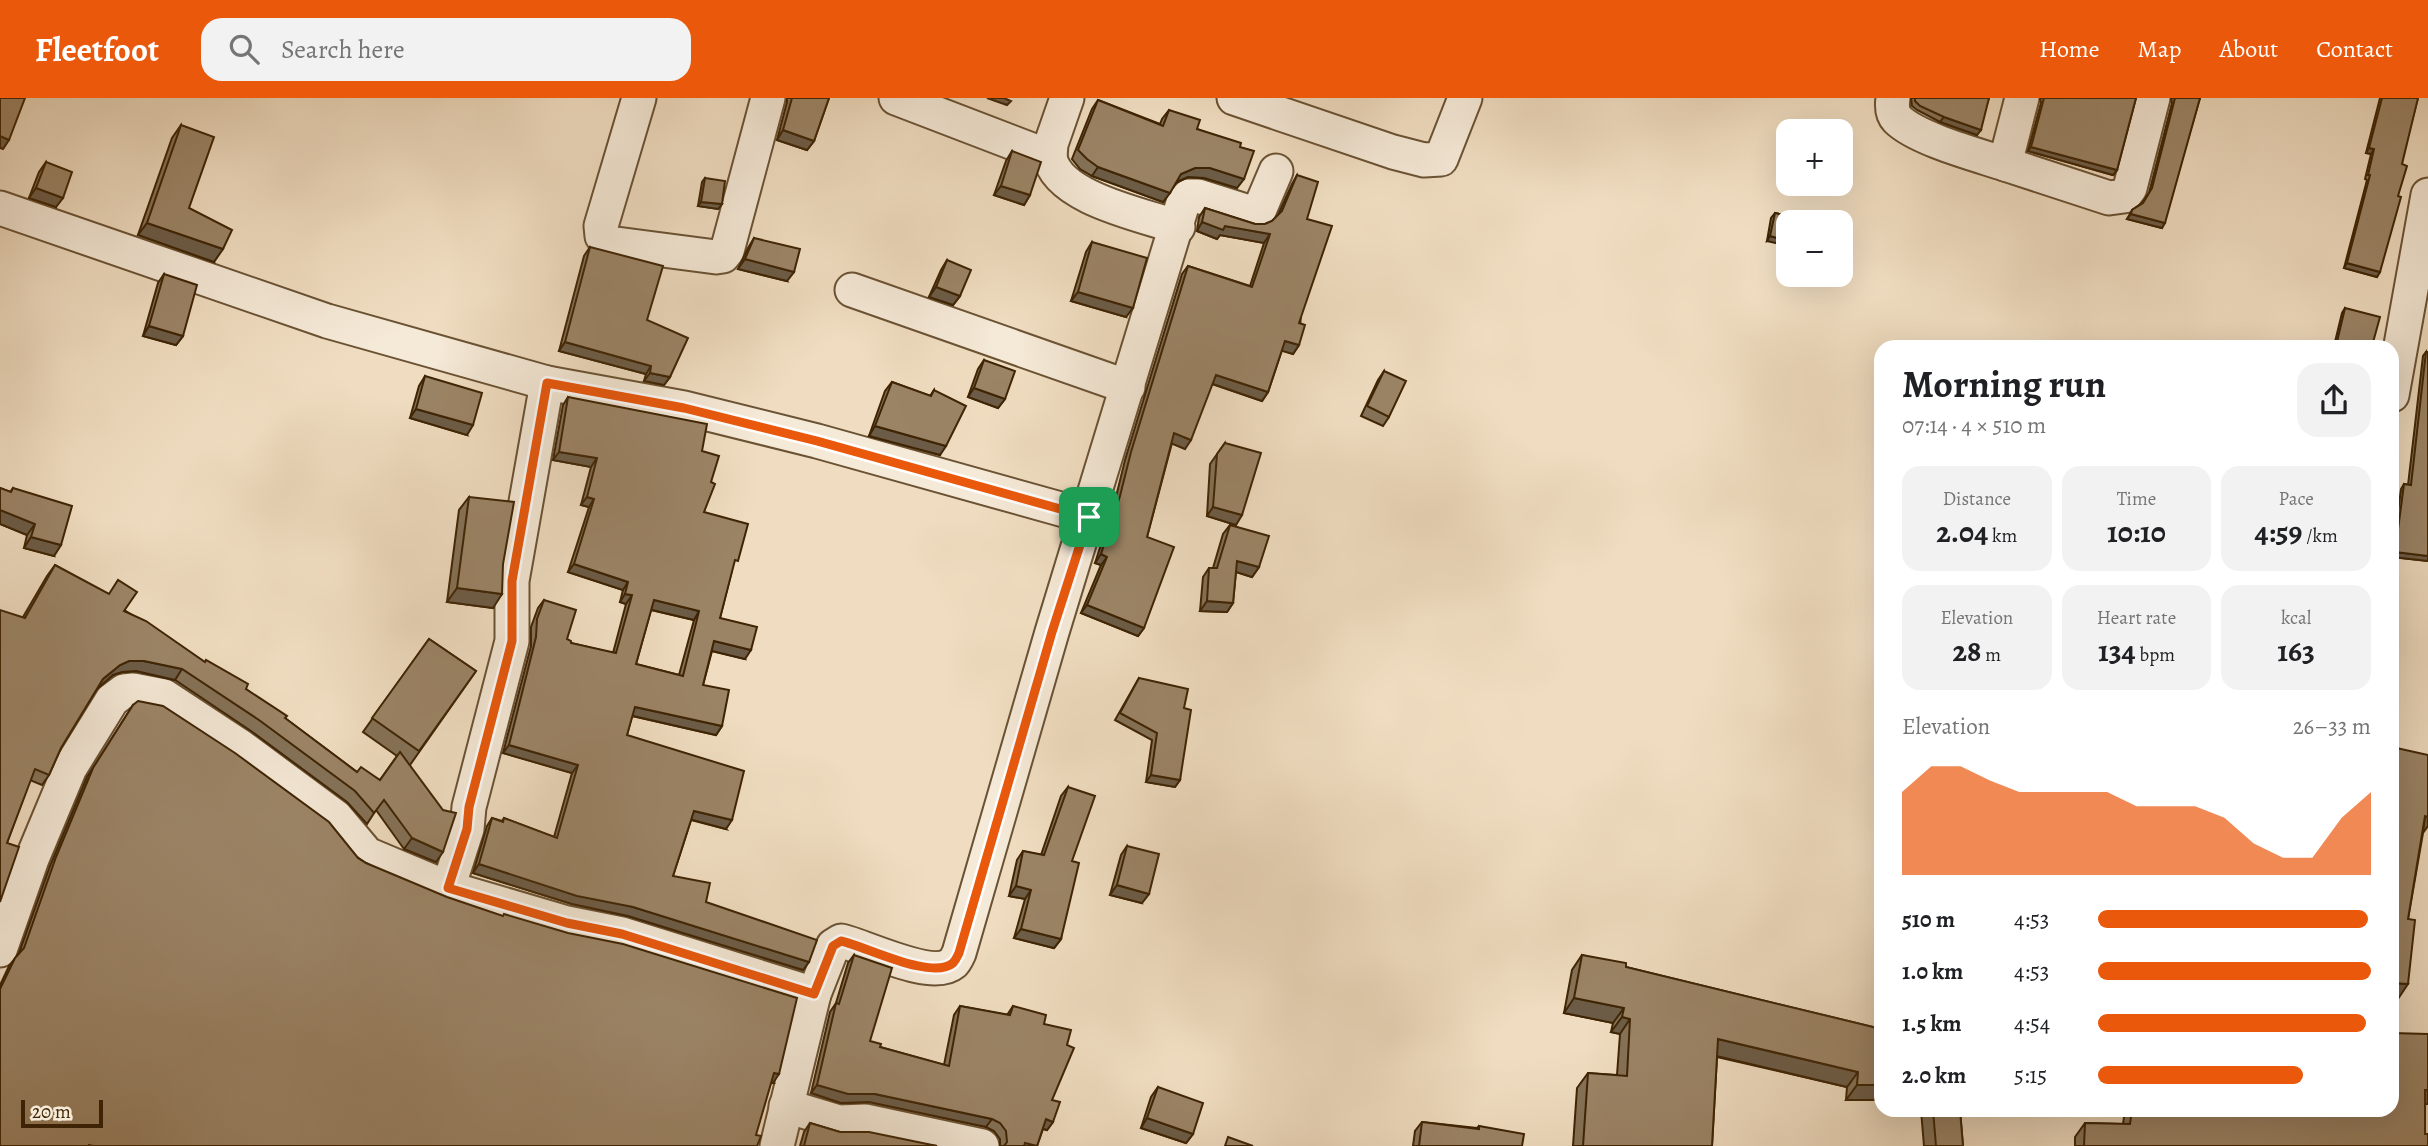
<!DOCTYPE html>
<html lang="en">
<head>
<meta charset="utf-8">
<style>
  :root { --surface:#fff; --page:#f2f2f2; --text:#202124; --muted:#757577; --accent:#ea580c }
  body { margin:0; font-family:Alegreya,serif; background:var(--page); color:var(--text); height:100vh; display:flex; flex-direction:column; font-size:26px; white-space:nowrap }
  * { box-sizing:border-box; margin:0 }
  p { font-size:23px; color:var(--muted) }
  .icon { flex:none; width:38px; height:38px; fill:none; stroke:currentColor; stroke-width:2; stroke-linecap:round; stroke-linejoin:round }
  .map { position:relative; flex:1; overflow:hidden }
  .details { position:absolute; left:1874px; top:242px; width:525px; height:777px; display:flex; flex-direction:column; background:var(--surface); border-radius:21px; box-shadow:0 7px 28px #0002 }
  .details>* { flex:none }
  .fabs { position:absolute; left:1776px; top:21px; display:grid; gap:14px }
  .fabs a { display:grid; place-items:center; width:77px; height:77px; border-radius:14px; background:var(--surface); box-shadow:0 7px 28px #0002; font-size:35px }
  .scale { position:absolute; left:21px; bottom:18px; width:82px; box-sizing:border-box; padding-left:7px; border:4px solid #3e2404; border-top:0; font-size:19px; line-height:24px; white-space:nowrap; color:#3e2404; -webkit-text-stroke:5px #f5e9d7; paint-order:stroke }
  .pin { position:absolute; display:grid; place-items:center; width:60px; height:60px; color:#fff; margin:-30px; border-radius:14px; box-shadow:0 4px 10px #0006 }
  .round { display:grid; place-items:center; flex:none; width:74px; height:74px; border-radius:21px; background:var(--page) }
  .head { display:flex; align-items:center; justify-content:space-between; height:119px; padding:0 28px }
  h1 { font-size:38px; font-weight:600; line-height:52px }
  .figures { display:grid; grid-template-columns:repeat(3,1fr); gap:10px; height:119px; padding:7px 28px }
  .figures div { display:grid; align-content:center; border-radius:18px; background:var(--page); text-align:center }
  .figures b { font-size:30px; font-weight:600 }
  .figures small { font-size:19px; font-weight:400 }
  .figures p { font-size:19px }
  .chart { height:196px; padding:14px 28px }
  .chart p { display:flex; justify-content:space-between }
  .chart svg { width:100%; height:126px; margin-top:7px; fill:var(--accent); opacity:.7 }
  ul { padding:0 28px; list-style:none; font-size:23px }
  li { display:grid; grid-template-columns:112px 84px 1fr; align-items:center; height:52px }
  li i { height:18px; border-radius:9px; background:var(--accent) }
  header { display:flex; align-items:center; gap:42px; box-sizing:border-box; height:98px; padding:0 35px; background:var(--accent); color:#fff }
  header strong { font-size:33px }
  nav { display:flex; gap:38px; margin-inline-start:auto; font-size:24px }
  .search { width:490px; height:63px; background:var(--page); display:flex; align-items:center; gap:18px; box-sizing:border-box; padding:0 24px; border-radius:21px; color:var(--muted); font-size:26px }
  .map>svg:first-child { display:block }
</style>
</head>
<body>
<header>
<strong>Fleetfoot</strong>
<div class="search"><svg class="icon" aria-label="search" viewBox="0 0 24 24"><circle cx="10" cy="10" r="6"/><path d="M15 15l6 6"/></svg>Search here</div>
<nav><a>Home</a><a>Map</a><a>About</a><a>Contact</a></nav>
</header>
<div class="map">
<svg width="2428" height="1048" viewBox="0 0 2428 1048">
  <rect width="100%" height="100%" fill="#f0ddc1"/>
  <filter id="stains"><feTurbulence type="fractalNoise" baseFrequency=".00286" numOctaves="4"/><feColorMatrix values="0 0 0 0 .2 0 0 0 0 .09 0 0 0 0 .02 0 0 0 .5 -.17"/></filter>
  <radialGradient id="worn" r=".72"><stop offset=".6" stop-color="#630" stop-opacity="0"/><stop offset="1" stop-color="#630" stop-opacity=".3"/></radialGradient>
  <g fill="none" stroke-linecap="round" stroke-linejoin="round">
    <defs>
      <g id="street">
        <polyline points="639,0 601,128 602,138 609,145 716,159 723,158 727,153 768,0"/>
        <path d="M896,0L1050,59C1057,100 1143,117 1178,129"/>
        <polyline points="1234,0 1393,54 1424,62 1441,61 1465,0"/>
        <path d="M1893,0C1892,7 1892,16 1897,21C1917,41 1978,57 2005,66L2022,0"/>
        <polyline points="1050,59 1051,46 1067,0"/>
        <polyline points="2005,66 2109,100 2124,98 2130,90 2153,0"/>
        <polyline points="0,110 327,223 547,285 684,310 817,343 1089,419"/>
        <polyline points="852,192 1128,289"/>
        <polyline points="2392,297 2428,97"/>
        <polyline points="448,790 467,731 469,709 512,543 512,483 547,285"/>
        <polyline points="0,852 32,761 70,670 112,602 124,593 133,592 164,598 240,648 336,719 367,756 448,790 567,825 622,836 814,896"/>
        <polyline points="786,1008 839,1024 865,1023 982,1048"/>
        <path d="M777,1048L814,896L833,848L841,843C865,848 932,883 953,865C956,862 957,859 959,855L1052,534L1183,105L1189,98H1198L1255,116L1259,113L1276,73"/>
      </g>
    </defs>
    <use href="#street" stroke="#6a5233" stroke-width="37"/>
    <use href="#street" stroke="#f5e9d7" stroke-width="33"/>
  </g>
  <g fill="#857258" stroke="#3e2404" stroke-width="2" fill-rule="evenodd">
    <polygon points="787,0 829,0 814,43 807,52 777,42 787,4"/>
    <polygon points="1911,0 1989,0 1977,37 1940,24 1917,12 1912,8"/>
    <polygon points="2040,0 2136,0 2117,72 2113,77 2028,53 2041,5"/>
    <polygon points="2171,0 2200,0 2162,130 2127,121 2132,112 2142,105 2149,95 2172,5"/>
    <polygon points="2380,0 2418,0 2407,41 2377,179 2344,170 2367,82 2365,81 2371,56 2366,55"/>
    <polygon points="1098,2 1160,26 1162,21 1169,12 1197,31 1240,49 1237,90 1204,80 1188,79 1176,85 1163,104 1092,78 1080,71 1072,61 1092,11"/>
    <polygon points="181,27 189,110 214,164 138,137 172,40"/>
    <polygon points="1012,53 1030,97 1024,107 994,97 1006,63"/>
    <polygon points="46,64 56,109 29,100 39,74"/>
    <polygon points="1297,77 1307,121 1299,247 1293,256 1282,252 1268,294 1262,303 1212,286 1185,351 1172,345 1147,439 1144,530 1138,538 1081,515 1101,467 1095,465 1114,407 1125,362 1182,176 1188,168 1250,188 1264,145 1220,137 1217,141 1197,133 1199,119 1205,110 1255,126 1265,126 1272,123 1278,117 1292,86"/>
    <polygon points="705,80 722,106 718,111 698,108 702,84"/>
    <polygon points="1775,115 1797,120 1767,143 1771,120"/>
    <polygon points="754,140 787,183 738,171 748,150"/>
    <polygon points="1092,144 1126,219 1071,203 1086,154"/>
    <polygon points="590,149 647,222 670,279 664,287 644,283 646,276 559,253 584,158"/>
    <polygon points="947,162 960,198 953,207 929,199 941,172"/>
    <polygon points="164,176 183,238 176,247 143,238 158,185"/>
    <polygon points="2345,210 2372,248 2334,248 2342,215"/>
    <polygon points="2426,254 2428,463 2392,459 2401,391 2404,386 2408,387 2423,258"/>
    <polygon points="984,262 1005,301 998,310 968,299 978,271"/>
    <polygon points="1384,273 1389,319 1383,328 1361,318 1378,282"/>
    <polygon points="425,278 467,337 410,320 419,288"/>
    <polygon points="892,284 930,298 934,292 940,357 869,338 885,293"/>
    <path d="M568,299L702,353L711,384L704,414L732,472L720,520L745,561L712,553L703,587L722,628L716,637L632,618L627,637L726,731L691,722L673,778L706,804L803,872L628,818L572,806L473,775L487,728L492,720L502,723L504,720L554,739L572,675L503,655L531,548V529L538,510L544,502L567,541L571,545L613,555L626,506L620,504L623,492L568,474L589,409L581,407L591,369L553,362L563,307ZM651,512L694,522L679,577L636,566Z"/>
    <polygon points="1225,345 1236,427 1207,418 1210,366"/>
    <polygon points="0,390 10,394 13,390 54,458 24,450 27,437 0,426"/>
    <polygon points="469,399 493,510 447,504 459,412"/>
    <polygon points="1230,427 1259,469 1252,479 1236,474 1233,505 1227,514 1200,513 1203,479 1209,470 1213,470 1223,436"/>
    <polygon points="55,467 246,591 357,674 380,682 397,658 363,634 429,541 476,573 410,667 436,764 404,751 376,712 367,726 347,704 251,633 175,582 136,573 122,574 113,577 97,590 61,650 49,677 42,687 30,682 7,745 23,519 47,478"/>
    <polygon points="1139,580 1184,610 1180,682 1175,689 1146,684 1152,642 1115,622"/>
    <polygon points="133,607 366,765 773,985 0,1048 0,887 9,868 19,855 50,768 87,679"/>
    <polygon points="2392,649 2423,735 2408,821 2398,901 2392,900"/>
    <polygon points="1068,689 1072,763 1061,841 1054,850 1014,840 1025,801 1009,798 1017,762 1023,753 1041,757 1061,698"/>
    <polygon points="1127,748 1142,805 1110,797 1121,757"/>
    <polygon points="854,857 870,943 880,949 944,967 954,917 960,908 1007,917 1013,908 1044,926 1052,1002 1053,1024 1047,1032 1043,1031 1037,1048 1000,1048 1000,1041 994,1033 986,1029 869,1004 841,1005 811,995 830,914 836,905 848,865"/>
    <polygon points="1582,857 1626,869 1873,929 1881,1002 1846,1002 1847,989 1717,959 1712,1048 1573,1048 1577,990 1588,975 1617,977 1620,936 1611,934 1613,925 1564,915 1572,872"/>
    <polygon points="1158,989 1193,1036 1186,1045 1141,1030 1151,999"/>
    <polygon points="2425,1006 2425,1036 2428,1048 2075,1048 2075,1039 2085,1025 2123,1026 2125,1012 2392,1012"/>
    <polygon points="1921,1012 1960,1012 1963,1048 1924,1048"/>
    <polygon points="1422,1024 1477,1030 1479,1028 1522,1048 1413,1048 1415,1033"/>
    <polygon points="810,1025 840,1034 937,1048 800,1048 804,1034"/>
  </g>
  <g fill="#6c5c47" stroke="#3e2404" stroke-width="2">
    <polygon points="987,0 1004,0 1011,3 1007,7"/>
    <polygon points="1944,19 1981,32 1977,37 1940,24"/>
    <polygon points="783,32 814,43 807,52 777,42"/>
    <polygon points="0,38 9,42 3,51 0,50"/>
    <polygon points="2031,49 2117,72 2113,77 2028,53"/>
    <polygon points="2369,50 2374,51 2371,56 2366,55"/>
    <polygon points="1098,69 1170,95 1163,104 1092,78"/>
    <polygon points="1195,70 1210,70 1244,81 1237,90 1204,80 1188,79 1174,85 1181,76"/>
    <polygon points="1001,88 1030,97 1024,107 994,97"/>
    <polygon points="36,90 63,100 56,109 29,100"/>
    <polygon points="701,104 722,106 718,111 698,108"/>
    <polygon points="2131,116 2165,125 2162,130 2127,121"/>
    <polygon points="1202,124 1225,128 1270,136 1264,145 1220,137 1217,141 1197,133"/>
    <polygon points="147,125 223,151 214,164 138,137"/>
    <polygon points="1770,138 1788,143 1788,148 1767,143"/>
    <polygon points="745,161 794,174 787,183 738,171"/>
    <polygon points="2347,165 2380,174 2377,179 2344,170"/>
    <polygon points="936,189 960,198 953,207 929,199"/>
    <polygon points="1078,194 1133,210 1126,219 1071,203"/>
    <polygon points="149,228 183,238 176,247 143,238"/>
    <polygon points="1285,243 1299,247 1293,256 1279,252"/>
    <polygon points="565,244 651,268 646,276 559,253"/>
    <polygon points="650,275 670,279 664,287 644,283"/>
    <polygon points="1216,277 1268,294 1262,303 1210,285"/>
    <polygon points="974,290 1005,301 998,310 968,299"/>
    <polygon points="416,311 473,327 467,337 410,320"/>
    <polygon points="875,328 946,348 940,357 869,338"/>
    <polygon points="1174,335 1191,342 1185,351 1168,344"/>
    <polygon points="559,354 597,360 591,369 553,362"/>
    <polygon points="587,399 594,401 589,409 581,407"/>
    <polygon points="1213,409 1242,417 1236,427 1207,418"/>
    <polygon points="0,412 35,426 27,437 0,426"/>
    <polygon points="31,439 61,447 54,458 24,450"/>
    <polygon points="2395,454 2428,458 2428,463 2392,459"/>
    <polygon points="1101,456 1107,459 1101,467 1095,465"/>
    <polygon points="1237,463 1259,469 1252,479 1230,472"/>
    <polygon points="574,466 628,484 623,492 568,474"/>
    <polygon points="457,490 502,496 493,510 447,504"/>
    <polygon points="625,496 632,497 626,506 620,504"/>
    <polygon points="654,502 699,513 694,522 648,511"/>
    <polygon points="1207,503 1233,505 1227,514 1200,513"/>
    <polygon points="1087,507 1144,530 1138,538 1081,515"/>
    <polygon points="714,543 751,552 745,561 708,552"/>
    <polygon points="129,563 144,563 182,571 175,582 136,573 122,574 113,577 96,592 103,581 120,567"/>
    <polygon points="635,609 722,628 716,637 629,617"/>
    <polygon points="509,647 578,667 572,675 503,655"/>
    <polygon points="1151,677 1180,682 1175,689 1146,684"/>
    <polygon points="694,713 732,722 726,731 689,721"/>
    <polygon points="2425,718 2428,719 2428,728 2423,735"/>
    <polygon points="412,740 443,754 436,764 404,751"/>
    <polygon points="479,766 633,809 809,864 803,872 628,818 572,806 473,775"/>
    <polygon points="1117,787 1149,796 1142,805 1110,797"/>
    <polygon points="1016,788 1031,792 1025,801 1009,798"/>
    <polygon points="1021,831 1061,841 1054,850 1014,840"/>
    <polygon points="2392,885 2408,886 2398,901 2392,900"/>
    <polygon points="1574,900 1624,910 1613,925 1564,915"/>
    <polygon points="1622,919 1630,921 1620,936 1611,934"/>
    <polygon points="1718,941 1858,974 1847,989 1708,956"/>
    <polygon points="774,975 779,976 773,985 768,984"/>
    <polygon points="817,987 875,996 992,1021 986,1029 869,1004 841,1005 811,995"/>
    <polygon points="1857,987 1881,987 1881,1002 1846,1002"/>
    <polygon points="2425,992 2428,992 2428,1006 2416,1006"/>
    <polygon points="1147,1020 1193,1036 1186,1045 1141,1030"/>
    <polygon points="1046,1021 1053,1024 1047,1032 1040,1030"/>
  </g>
  <g fill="#9b8466" stroke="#3e2404" stroke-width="2" fill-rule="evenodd">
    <polygon points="0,0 25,0 9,42 0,38"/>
    <polygon points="792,0 829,0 814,43 783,32"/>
    <polygon points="1915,0 1989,0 1981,32 1944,19 1920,8 1915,3"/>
    <polygon points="2044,0 2136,0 2117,72 2031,49"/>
    <polygon points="2175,0 2200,0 2165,125 2131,116 2132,112 2143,105 2152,90"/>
    <polygon points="2382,0 2418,0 2402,66 2407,68 2398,98 2401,99 2380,174 2347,165 2370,77 2368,77 2374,51 2369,50"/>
    <polygon points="1098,2 1163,28 1169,12 1200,22 1197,31 1241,45 1240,49 1254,53 1244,81 1210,70 1195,70 1181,76 1170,95 1098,69 1087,61 1078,52"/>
    <polygon points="181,27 214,39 189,110 232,132 223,151 147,125"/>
    <polygon points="1012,53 1041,64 1030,97 1001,88"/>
    <polygon points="46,64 72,74 63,100 36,90"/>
    <polygon points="1297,77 1318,84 1307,121 1332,128 1299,225 1305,227 1299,247 1285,243 1268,294 1216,277 1191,342 1174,335 1147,439 1174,449 1144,530 1087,507 1107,459 1101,456 1120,398 1131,354 1188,168 1252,189 1270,136 1225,128 1223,132 1202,124 1205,110 1255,126 1265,126 1272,123 1282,113"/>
    <polygon points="705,80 725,83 722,106 701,104"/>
    <polygon points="1775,115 1797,120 1796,124 1788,124 1788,143 1770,138"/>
    <polygon points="754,140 800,151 794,174 745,161"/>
    <polygon points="1092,144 1147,160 1133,210 1078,194"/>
    <polygon points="590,149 663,168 647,222 688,240 670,279 650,275 651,268 565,244"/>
    <polygon points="947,162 971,172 960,198 936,189"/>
    <polygon points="164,176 197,187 183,238 149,228"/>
    <polygon points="2345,210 2380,219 2372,248 2336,248"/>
    <polygon points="2426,254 2428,254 2428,458 2395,454 2404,386 2411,387"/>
    <polygon points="984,262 1015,273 1005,301 974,290"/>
    <polygon points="1384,273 1406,283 1389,319 1367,308"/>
    <polygon points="425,278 482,295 473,327 416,311"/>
    <polygon points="892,284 931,298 934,292 966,308 946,348 875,328"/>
    <path d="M568,299L707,326L702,353L719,358L711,384L715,386L704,414L748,426L738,463L735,462L720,520L757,529L751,552L714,543L703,587L729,592L722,628L635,609L627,637L744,673L732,722L694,713L673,778L710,785L706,804L817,842L809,864L633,809L577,798L479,766L492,720L503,724L504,720L557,740L578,667L509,647L536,539L537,521L544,502L576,512L567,541L571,543V545L616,555L632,497L625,496L628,484L574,466L594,401L587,399L597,360L559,354ZM654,502L699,513L683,578L636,566Z"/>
    <polygon points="1225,345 1261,355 1242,417 1213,409 1217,356"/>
    <polygon points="0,390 11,394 13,390 72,408 61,447 31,439 35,426 0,412"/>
    <polygon points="469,399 514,404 503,466 502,496 457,490"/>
    <polygon points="1230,427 1269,438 1259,469 1237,463 1233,505 1207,503 1209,470 1217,470"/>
    <polygon points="55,467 109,496 118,482 137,494 124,513 146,523 205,564 206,562 248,586 246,591 287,618 285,620 357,674 361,669 380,682 400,654 443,712 456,715 443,754 412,740 384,702 374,715 355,693 259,622 182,571 144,563 129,563 120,567 103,581 61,650 49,677 35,671 7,745 19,749 0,804 0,512 25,520"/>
    <polygon points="429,541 476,573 419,653 372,620"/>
    <polygon points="1139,580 1188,591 1184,610 1191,612 1180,682 1151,677 1157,635 1120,615"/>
    <polygon points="138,603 163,608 235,655 329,724 358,760 366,765 447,799 503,818 504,816 568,835 623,846 797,900 779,976 774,975 756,1037 761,1038 757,1048 93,1048 89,1047 89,1048 0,1048 0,891 15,860 24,850 56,759 93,670 133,607"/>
    <polygon points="2392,649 2428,657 2428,719 2425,718 2408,821 2415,822 2408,886 2392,885 2392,779 2397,753 2392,752"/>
    <polygon points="1068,689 1095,698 1072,763 1079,765 1061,841 1021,831 1031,792 1016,788 1023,753 1044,757"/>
    <polygon points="1127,748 1159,756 1149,796 1117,787"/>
    <polygon points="854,857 892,870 870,943 881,946 880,949 949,968 960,908 1010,917 1013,908 1046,917 1044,926 1071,932 1067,947 1074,950 1052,1002 1060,1004 1053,1024 1046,1021 1037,1048 1025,1045 1024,1048 1004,1048 1007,1044 1006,1033 1000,1025 992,1021 875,996 848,996 817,987 836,905 839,906"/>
    <polygon points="1582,857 1626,865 1626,869 1873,929 1881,933 1881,987 1857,987 1858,974 1718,941 1712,1048 1583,1048 1588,975 1627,978 1630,921 1622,919 1624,910 1574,900"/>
    <polygon points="2392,935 2428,936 2428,992 2425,992 2425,1036 2428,1036 2428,1048 2084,1048 2085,1025 2130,1026 2132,1012 2392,1012"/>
    <polygon points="1158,989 1203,1005 1193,1036 1147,1020"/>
    <polygon points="1933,1012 1960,1012 1963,1048 1936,1048"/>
    <polygon points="1422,1024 1479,1031 1479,1028 1524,1036 1522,1048 1419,1048"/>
    <polygon points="810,1025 840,1034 869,1034 937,1048 804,1048"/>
    <polygon points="1228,1039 1253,1048 1225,1048"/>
  </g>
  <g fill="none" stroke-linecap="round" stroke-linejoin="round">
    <defs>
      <path id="route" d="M547,285L684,310L817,343L1089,419L1052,534L959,855C957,859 956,862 953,865C932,883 865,848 841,843L833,848L814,896L622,836L567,825L448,790L467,731L469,709L512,543V483Z"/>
    </defs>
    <use href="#route" stroke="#fff" stroke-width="14"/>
    <use href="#route" stroke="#ea580c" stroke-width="9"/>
  </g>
  <rect width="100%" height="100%" filter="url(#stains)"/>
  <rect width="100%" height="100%" fill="url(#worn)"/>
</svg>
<div class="fabs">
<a>+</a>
<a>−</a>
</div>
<div class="scale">20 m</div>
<div class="pin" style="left:1089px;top:419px;background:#1e9e55"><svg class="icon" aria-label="arrive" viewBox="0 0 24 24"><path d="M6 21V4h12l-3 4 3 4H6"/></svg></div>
<section class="details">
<div class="head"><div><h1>Morning run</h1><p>07:14 · 4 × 510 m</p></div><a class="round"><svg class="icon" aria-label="share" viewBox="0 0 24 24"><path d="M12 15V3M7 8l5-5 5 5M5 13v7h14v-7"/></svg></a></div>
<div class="figures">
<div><p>Distance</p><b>2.04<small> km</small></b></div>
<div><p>Time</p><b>10:10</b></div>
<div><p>Pace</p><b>4:59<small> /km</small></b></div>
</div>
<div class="figures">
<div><p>Elevation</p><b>28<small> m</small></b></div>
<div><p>Heart rate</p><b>134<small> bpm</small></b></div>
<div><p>kcal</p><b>163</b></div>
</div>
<div class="chart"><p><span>Elevation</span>26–33 m</p>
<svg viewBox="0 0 160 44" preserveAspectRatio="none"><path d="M0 44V15L10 6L20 6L30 11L40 15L50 15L60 15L70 15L80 20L90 20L100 20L110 24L120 33L130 38L140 38L150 24L160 15V44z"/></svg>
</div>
<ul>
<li><b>510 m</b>4:53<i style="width:99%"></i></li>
<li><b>1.0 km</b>4:53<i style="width:100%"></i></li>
<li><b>1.5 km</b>4:54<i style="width:98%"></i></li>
<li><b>2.0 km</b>5:15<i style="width:75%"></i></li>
</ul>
</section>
</div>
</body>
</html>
